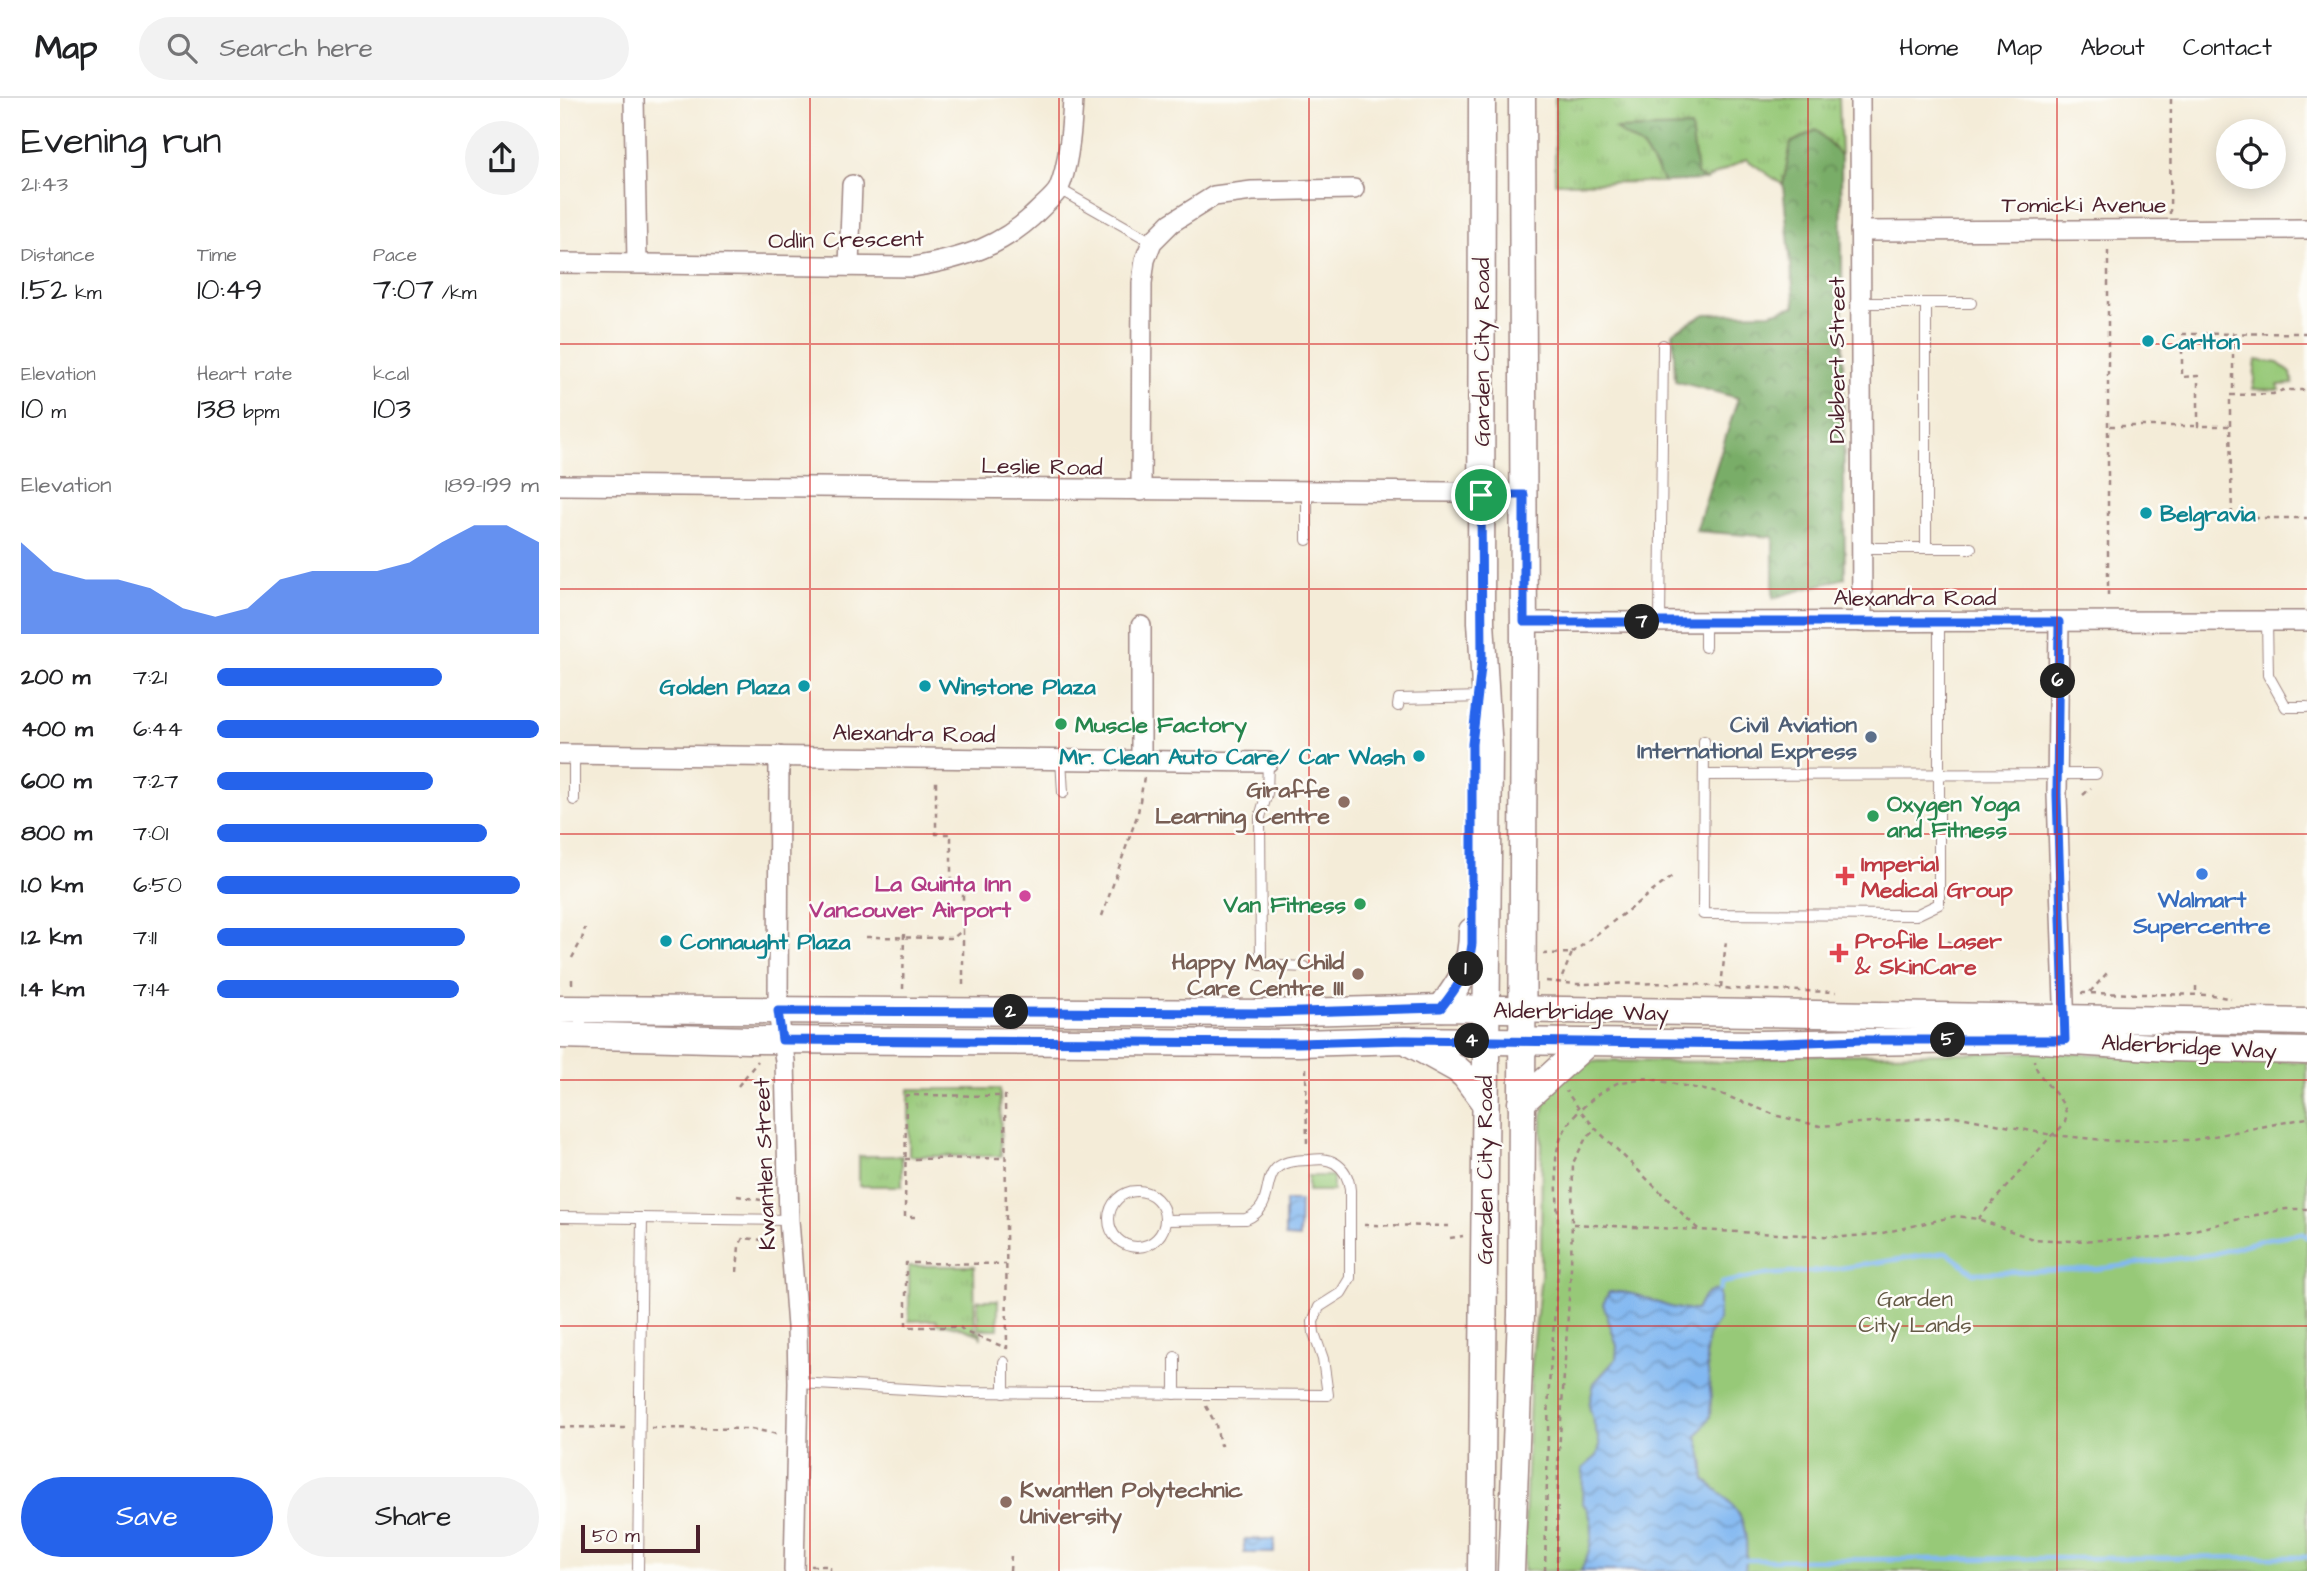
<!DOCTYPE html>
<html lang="en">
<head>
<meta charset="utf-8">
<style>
  :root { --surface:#fff; --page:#f2f2f2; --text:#202124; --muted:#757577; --line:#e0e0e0; --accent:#2563eb }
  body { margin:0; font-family:"Architects Daughter",sans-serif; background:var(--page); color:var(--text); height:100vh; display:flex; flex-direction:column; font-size:26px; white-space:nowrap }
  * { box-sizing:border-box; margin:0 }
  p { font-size:23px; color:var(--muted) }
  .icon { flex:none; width:38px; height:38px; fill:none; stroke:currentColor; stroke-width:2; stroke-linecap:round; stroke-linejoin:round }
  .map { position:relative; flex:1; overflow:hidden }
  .drawer { display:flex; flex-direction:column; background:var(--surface); width:560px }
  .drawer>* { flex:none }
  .buttons { position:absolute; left:1656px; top:21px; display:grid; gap:14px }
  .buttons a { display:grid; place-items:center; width:70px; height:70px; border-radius:50%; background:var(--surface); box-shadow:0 4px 18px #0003; font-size:35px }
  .scale { position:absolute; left:21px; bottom:18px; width:119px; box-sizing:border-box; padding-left:7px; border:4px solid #4a1f2b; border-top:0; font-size:19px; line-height:24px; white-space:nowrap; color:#4a1f2b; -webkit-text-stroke:5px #fdfcf7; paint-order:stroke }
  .pin { position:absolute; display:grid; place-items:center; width:60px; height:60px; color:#fff; margin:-30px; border:4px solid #fff; border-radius:50%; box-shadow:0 2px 7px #0007 }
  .km { position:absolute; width:35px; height:35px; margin:-18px; border-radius:50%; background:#222; color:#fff; font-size:19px; line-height:35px; text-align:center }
  .round { display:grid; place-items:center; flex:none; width:74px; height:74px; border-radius:37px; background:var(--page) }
  .headline { display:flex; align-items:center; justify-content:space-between; height:119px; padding:0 21px }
  h1 { font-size:38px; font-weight:600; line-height:52px }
  .stats { display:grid; grid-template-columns:repeat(3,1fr); gap:10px; height:119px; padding:7px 21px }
  .stats div { display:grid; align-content:center }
  .stats b { font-size:30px; font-weight:600 }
  .stats small { font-size:19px; font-weight:400 }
  .stats p { font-size:19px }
  .chart { height:196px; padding:14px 21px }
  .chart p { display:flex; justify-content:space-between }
  .chart svg { width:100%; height:126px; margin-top:7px; fill:var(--accent); opacity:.7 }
  .action { display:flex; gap:14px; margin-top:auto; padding:14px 21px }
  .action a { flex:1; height:80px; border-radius:42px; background:var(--accent); color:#fff; font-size:28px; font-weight:600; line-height:80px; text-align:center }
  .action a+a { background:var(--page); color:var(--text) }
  ul { padding:0 21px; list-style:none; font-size:23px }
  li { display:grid; grid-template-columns:112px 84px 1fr; align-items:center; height:52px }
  li i { height:18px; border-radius:9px; background:var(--accent) }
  header { display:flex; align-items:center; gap:42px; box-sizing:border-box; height:98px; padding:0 35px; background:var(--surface); border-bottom:2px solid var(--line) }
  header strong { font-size:33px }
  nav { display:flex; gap:38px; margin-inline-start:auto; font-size:24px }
  .search { width:490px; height:63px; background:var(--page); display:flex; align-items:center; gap:18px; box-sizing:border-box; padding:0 24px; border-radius:38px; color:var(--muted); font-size:26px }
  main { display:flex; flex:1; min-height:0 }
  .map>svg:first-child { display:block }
</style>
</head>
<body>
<header>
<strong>Map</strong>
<div class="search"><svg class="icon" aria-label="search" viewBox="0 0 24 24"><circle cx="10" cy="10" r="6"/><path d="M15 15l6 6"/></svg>Search here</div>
<nav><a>Home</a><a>Map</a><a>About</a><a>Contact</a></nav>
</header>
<main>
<section class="drawer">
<div class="headline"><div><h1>Evening run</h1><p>21:43</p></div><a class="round"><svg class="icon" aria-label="share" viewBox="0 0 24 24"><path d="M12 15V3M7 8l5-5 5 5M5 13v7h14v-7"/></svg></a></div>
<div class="stats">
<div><p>Distance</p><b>1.52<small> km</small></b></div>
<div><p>Time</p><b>10:49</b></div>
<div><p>Pace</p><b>7:07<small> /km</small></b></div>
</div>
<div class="stats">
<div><p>Elevation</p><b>10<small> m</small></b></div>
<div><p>Heart rate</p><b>138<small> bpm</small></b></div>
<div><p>kcal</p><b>103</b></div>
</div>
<div class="chart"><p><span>Elevation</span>189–199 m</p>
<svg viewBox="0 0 160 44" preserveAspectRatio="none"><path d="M0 44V12L10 22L20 25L30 25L40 28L50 35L60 38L70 35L80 25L90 22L100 22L110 22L120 19L130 12L140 6L150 6L160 12V44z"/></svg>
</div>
<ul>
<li><b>200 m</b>7:21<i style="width:70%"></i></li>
<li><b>400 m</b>6:44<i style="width:100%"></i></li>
<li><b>600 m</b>7:27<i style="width:67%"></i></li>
<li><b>800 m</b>7:01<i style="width:84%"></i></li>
<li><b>1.0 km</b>6:50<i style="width:94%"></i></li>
<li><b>1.2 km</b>7:11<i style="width:77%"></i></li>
<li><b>1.4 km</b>7:14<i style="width:75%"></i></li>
</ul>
<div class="action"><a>Save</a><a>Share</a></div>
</section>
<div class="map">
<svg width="1747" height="1473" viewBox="0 0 1747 1473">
  <defs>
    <pattern id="grass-tufts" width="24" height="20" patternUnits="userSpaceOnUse" patternTransform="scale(1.75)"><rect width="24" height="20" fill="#97c978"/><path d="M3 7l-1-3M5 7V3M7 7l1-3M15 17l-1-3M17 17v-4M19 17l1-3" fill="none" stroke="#84ac68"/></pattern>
    <pattern id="forest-crowns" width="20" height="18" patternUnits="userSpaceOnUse" patternTransform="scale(1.75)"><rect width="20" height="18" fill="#79ad68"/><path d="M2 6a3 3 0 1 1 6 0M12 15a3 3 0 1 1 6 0" fill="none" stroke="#658c56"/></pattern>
    <pattern id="water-waves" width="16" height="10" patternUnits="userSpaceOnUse" patternTransform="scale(1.75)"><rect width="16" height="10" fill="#82b8f1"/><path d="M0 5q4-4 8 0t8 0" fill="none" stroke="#6c95c3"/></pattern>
  </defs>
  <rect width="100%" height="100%" fill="#fdfcf7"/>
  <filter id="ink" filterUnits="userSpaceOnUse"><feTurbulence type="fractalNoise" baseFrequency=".0143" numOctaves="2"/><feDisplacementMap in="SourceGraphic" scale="14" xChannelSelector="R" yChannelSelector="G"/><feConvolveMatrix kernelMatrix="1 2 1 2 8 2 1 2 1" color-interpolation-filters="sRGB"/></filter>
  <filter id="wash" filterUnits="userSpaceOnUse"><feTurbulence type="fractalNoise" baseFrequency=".00686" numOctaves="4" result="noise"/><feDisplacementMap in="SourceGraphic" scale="28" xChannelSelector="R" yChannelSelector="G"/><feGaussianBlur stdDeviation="1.57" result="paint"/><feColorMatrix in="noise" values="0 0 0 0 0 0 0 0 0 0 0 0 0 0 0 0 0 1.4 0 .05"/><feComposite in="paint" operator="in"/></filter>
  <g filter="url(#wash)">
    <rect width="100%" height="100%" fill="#f4ecd8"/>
    <g fill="url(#grass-tufts)" stroke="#707452" stroke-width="2">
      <polygon points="995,0 1279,0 1281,58 1256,32 1231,45 1223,87 1186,61 1145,82 1137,76 1056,31 1084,51 1104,84 995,85"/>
      <polygon points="349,991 440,991 441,1058 349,1058"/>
      <rect x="299" y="1058" width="43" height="30"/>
      <path d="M349,1168H414L415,1233L421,1234V1241L420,1237C404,1231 394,1226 377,1226V1222L349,1223Z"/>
    </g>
    <g fill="url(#forest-crowns)" stroke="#62664a" stroke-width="2">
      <polygon points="1131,29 1137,76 1145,82 1104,84 1084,51 1055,31"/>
      <polygon points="1256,32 1281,58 1285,480 1213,500 1213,439 1136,433 1178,300 1115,283 1113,234 1145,216 1211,215 1235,208 1223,87 1231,45"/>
    </g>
    <g fill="#97c978" stroke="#707452" stroke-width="2">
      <polygon points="1696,262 1718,265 1731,275 1733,286 1718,287 1720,292 1693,291"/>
      <polygon points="1474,954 1747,964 1747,1473 963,1473 971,1271 981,1177 982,1022 985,1004 988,995 1022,966 1039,963 1178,964 1236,957"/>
      <rect x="748" y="1078" width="25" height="15"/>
      <rect x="418" y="1202" width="20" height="29"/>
    </g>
    <g fill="url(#water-waves)" stroke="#666c8e" stroke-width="2">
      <polygon points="725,1103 740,1103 739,1140 725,1139"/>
      <path d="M1159,1192V1222L1148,1238L1146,1255L1151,1300L1150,1319L1137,1338L1143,1361L1145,1382C1181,1410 1191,1426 1185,1473H1021C1031,1452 1039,1423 1022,1404L1023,1370L1037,1358L1040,1347L1029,1308L1034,1285L1056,1261L1057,1248L1043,1206L1049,1194C1083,1191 1103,1214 1136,1212C1142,1201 1145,1193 1159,1192Z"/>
      <rect x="684" y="1441" width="30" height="14"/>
    </g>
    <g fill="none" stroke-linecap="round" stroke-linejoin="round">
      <g stroke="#82b8f1" stroke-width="4.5">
        <polyline points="1159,1192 1162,1185 1202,1177 1261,1173 1386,1154 1414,1175 1537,1171 1653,1156 1705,1141 1742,1135 1747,1139"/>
        <polyline points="1186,1462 1747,1459"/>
      </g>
    </g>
  </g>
  <g filter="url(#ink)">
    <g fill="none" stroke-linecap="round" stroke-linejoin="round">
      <defs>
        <g id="lane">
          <polyline points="499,91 592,144"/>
          <polyline points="1301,205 1411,205"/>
          <polyline points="747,393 747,442"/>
          <polyline points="1301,450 1411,450"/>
          <polyline points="1366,450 1366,205"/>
          <polyline points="1707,523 1708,577 1726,609 1747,609"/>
          <polyline points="1100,524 1103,247"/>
          <polyline points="1145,524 1145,549"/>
          <polyline points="838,608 839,601 925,599"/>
          <polyline points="1144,643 1143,816 1356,817 1379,806 1379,524"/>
          <polyline points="501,661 503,695"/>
          <polyline points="708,664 707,695 700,719 701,867 745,869"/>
          <polyline points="1144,677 1536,676"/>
          <polyline points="14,702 14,656"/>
          <circle cx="577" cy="1121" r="28"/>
          <polyline points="0,1119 229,1122"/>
          <polyline points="615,1259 615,1296"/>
          <path d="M238,1285L402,1294L768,1297L763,1261L754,1235L753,1224L759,1209L781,1195L790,1180V1092C789,1081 785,1071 775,1065C766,1060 758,1061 748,1062C687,1062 725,1105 686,1121L605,1122"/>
          <polyline points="444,1295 444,1264"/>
          <polyline points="78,1473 82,1120"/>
        </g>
        <g id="street">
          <polyline points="74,0 77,165"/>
          <polyline points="1300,0 1302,524"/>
          <polyline points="1300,133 1747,131"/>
          <path d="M0,165L353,169C405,160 444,148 481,110C487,104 496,97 499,90C509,67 512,25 513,0"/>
          <polyline points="289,168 292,87"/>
          <polyline points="0,387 896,394 964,397"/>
          <polyline points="581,393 582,185 585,162 592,144 611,125 654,98 692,93 794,91"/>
          <polyline points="964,524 1747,523"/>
          <polyline points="1499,524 1497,697 1505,932"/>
          <polyline points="581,528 581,662"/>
          <polyline points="0,656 708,664"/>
          <polyline points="219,658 218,913 225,963 229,1122 237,1229 238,1285 234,1473"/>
        </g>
        <g id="secondary">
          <path d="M881,910C902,883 912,867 912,833"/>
          <polyline points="0,911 706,915 881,910 1747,924"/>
          <polyline points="0,937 189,942 739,945 845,942 1198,946 1467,941 1609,950 1747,953"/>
          <polyline points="850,945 897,971 905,978 924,1004"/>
          <polyline points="961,1005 1026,946"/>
          <polyline points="921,1473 929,652 921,524 922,0"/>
          <polyline points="951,1473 961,1217 964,552 962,0"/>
        </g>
      </defs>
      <use href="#lane" stroke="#9f8682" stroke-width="12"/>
      <use href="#street" stroke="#9f8682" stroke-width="22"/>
      <use href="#secondary" stroke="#9f8682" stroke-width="29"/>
      <g stroke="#9f8682" stroke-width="2.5" stroke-dasharray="5 5" stroke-linecap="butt">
        <polyline points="1610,116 1611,0"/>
        <polyline points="1548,153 1548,498"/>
        <polyline points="1747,235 1622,236 1622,279 1638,278 1638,328 1670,328 1672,420 1747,420"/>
        <polyline points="1673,236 1673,295"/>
        <polyline points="1670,327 1670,297 1713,296 1723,292 1747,292"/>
        <polyline points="1550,328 1638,328"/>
        <polyline points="1523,697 1531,690"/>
        <polyline points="542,818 578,715 584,679"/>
        <polyline points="403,832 403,892"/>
        <polyline points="306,839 393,840 403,832 403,786 391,786 391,736 376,736 376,679"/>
        <polyline points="1388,843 1404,854"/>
        <polyline points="1012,855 1114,777"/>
        <polyline points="983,856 1012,855 1000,884"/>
        <polyline points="12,860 22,841 25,830"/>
        <polyline points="12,881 12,890"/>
        <polyline points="986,883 1015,886 1129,885 1172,891 1276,894"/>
        <polyline points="1636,888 1636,897"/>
        <polyline points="1161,889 1166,843"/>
        <polyline points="343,891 344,834"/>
        <polyline points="1530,894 1547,875"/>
        <polyline points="1521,895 1653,897 1671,901"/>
        <polyline points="746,970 747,1050"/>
        <polyline points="178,988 198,963"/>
        <polyline points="345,1061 445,1060"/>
        <polyline points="177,1098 201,1102"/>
        <polyline points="355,1119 345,1119 346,997 445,998 447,1250 405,1234 400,1229 346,1229 346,1165 446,1166"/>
        <path d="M1418,1121L1492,1037C1531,1011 1477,989 1474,962"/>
        <polyline points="1013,1126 1282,1139 1318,1136 1396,1118 1418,1121 1473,1141 1512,1143 1601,1140 1696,1117 1726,1111 1747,1111"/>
        <polyline points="804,1127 890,1128"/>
        <polyline points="1138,1131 1036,1031 1020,1012 1037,997 1057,985 1085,980 1159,995 1218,1018 1260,1028 1395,1018 1492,1037 1554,1043 1633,1042 1747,1020"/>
        <polyline points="890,1140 903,1138"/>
        <polyline points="177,1174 179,1148 183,1140 202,1142"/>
        <polyline points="646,1308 656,1327 660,1347 667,1346"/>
        <polyline points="0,1329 67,1330"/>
        <polyline points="91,1330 191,1331 218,1336"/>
        <polyline points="251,1468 270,1468 270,1473"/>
        <polyline points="450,1473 451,1457"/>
        <path d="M985,1473L989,1287L999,1163L996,1061C998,1040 1006,1027 1020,1012L1006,993"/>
        <polyline points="997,1473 998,1369 1011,1170 1013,1065 1026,1040 1036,1031"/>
      </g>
      <use href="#lane" stroke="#fff" stroke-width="10"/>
      <use href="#street" stroke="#fff" stroke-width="19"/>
      <use href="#secondary" stroke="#fff" stroke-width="26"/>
    </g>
  </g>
  <g fill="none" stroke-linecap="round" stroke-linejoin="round" filter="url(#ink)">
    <defs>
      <path id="route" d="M921,397H964V524H1499L1497,697L1505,942H1300L1198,946L845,942L738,945L222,942L218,913L706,915L881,910C897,890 909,872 912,846V646L922,561Z"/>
    </defs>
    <use href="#route" stroke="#fff" stroke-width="14"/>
    <use href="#route" stroke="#2563eb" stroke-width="9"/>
  </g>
  <path fill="none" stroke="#d62828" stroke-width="2" stroke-opacity="0.55" d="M250,0V1473M499,0V1473M749,0V1473M998,0V1473M1248,0V1473M1497,0V1473M0,246H1747M0,491H1747M0,736H1747M0,982H1747M0,1228H1747"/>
  <g fill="#0f9aa8" stroke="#fdfcf7" stroke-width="2.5">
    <circle cx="1588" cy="243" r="7"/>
    <circle cx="1586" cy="415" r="7"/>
    <circle cx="244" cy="588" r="7"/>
    <circle cx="365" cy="588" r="7"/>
    <circle cx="859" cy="658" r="7"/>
    <circle cx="106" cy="843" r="7"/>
  </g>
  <g fill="#2e9e5b" stroke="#fdfcf7" stroke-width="2.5">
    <circle cx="501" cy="626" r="7"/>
    <circle cx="1313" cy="718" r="7"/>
    <circle cx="800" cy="806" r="7"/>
  </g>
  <circle fill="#5c6f8a" stroke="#fdfcf7" stroke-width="2.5" cx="1311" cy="639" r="7"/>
  <g fill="#8d6e63" stroke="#fdfcf7" stroke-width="2.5">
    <circle cx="784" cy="704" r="7"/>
    <circle cx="798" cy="876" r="7"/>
    <circle cx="446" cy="1404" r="7"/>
  </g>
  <circle fill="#3f7fe0" stroke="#fdfcf7" stroke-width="2.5" cx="1642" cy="776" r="7"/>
  <g fill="#e0444e" stroke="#fdfcf7" stroke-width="2.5">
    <path d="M1281.5 767.5h7v7h7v7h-7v7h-7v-7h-7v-7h7z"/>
    <path d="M1275.5 844.5h7v7h7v7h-7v7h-7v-7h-7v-7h7z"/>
  </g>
  <circle fill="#d1479c" stroke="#fdfcf7" stroke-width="2.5" cx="465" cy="798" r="7"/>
  <g text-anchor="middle" stroke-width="5" stroke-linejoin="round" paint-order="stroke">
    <g font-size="23" fill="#4a1f2b" stroke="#fdfcf7">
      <text x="1524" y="114">Tomicki Avenue</text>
      <text transform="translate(286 141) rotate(-1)" y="8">Odlin Crescent</text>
      <text transform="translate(921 254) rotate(-90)" y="8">Garden City Road</text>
      <text transform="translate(1276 262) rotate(-90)" y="8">Dubbert Street</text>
      <text transform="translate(482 368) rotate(1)" y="8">Leslie Road</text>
      <text x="1355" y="507">Alexandra Road</text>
      <text transform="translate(354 635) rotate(1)" y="8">Alexandra Road</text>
      <text transform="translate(1021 913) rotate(1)" y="8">Alderbridge Way</text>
      <text transform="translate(1629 948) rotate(3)" y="8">Alderbridge Way</text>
      <text transform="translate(204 1066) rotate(-92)" y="8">Kwantlen Street</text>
      <text transform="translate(924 1072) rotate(-90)" y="8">Garden City Road</text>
    </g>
    <g font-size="23" font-weight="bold" fill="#0d838f" stroke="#fdfcf7" text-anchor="start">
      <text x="1602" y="251">Carlton</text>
      <text x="1600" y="423">Belgravia</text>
      <text x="230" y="596" text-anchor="end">Golden Plaza</text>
      <text x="379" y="596">Winstone Plaza</text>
      <text x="845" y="666" text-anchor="end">Mr. Clean Auto Care/ Car Wash</text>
      <text x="120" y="851">Connaught Plaza</text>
    </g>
    <g font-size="23" font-weight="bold" fill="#27864d" stroke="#fdfcf7" text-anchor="start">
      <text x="515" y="634">Muscle Factory</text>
      <text x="1327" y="713">Oxygen Yoga<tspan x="1327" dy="26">and Fitness</tspan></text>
      <text x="786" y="814" text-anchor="end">Van Fitness</text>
    </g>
    <g font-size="23" font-weight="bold" fill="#4e5e75" stroke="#fdfcf7" text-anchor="end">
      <text x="1297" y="634">Civil Aviation<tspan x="1297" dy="26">International Express</tspan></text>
    </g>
    <g font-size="23" font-weight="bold" fill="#785e54" stroke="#fdfcf7" text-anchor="end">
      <text x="770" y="699">Giraffe<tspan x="770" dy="26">Learning Centre</tspan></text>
      <text x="784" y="871">Happy May Child<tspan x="784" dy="26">Care Centre III</tspan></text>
      <text x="460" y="1399" text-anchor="start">Kwantlen Polytechnic<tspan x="460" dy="26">University</tspan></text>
    </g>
    <g font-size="23" font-weight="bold" fill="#be3a42" stroke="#fdfcf7" text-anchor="start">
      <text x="1301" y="773">Imperial<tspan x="1301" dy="26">Medical Group</tspan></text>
      <text x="1295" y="850">Profile Laser<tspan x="1295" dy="26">&amp; SkinCare</tspan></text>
    </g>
    <g font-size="23" font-weight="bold" fill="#b23c85" stroke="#fdfcf7" text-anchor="end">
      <text x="451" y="793">La Quinta Inn<tspan x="451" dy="26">Vancouver Airport</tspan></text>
    </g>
    <g font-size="23" font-weight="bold" fill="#366cbe" stroke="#fdfcf7">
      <text x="1642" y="809">Walmart<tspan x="1642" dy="26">Supercentre</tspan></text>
    </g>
    <g font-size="23" fill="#655a46" stroke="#fdfcf7">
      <text x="1355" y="1208">Garden<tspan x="1355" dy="26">City Lands</tspan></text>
    </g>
  </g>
</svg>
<div class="buttons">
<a><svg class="icon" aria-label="locate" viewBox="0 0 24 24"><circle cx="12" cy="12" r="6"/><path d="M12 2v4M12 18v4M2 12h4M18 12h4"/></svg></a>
</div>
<div class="scale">50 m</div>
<div class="pin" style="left:921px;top:397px;background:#1e9e55"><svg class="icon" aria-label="arrive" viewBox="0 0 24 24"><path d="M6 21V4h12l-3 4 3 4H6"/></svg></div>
<b class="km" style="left:906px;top:871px">1</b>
<b class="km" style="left:451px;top:914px">2</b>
<b class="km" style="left:912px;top:943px">4</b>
<b class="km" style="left:1388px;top:942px">5</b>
<b class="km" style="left:1498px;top:583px">6</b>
<b class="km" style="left:1082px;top:524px">7</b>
</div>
</main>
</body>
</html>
